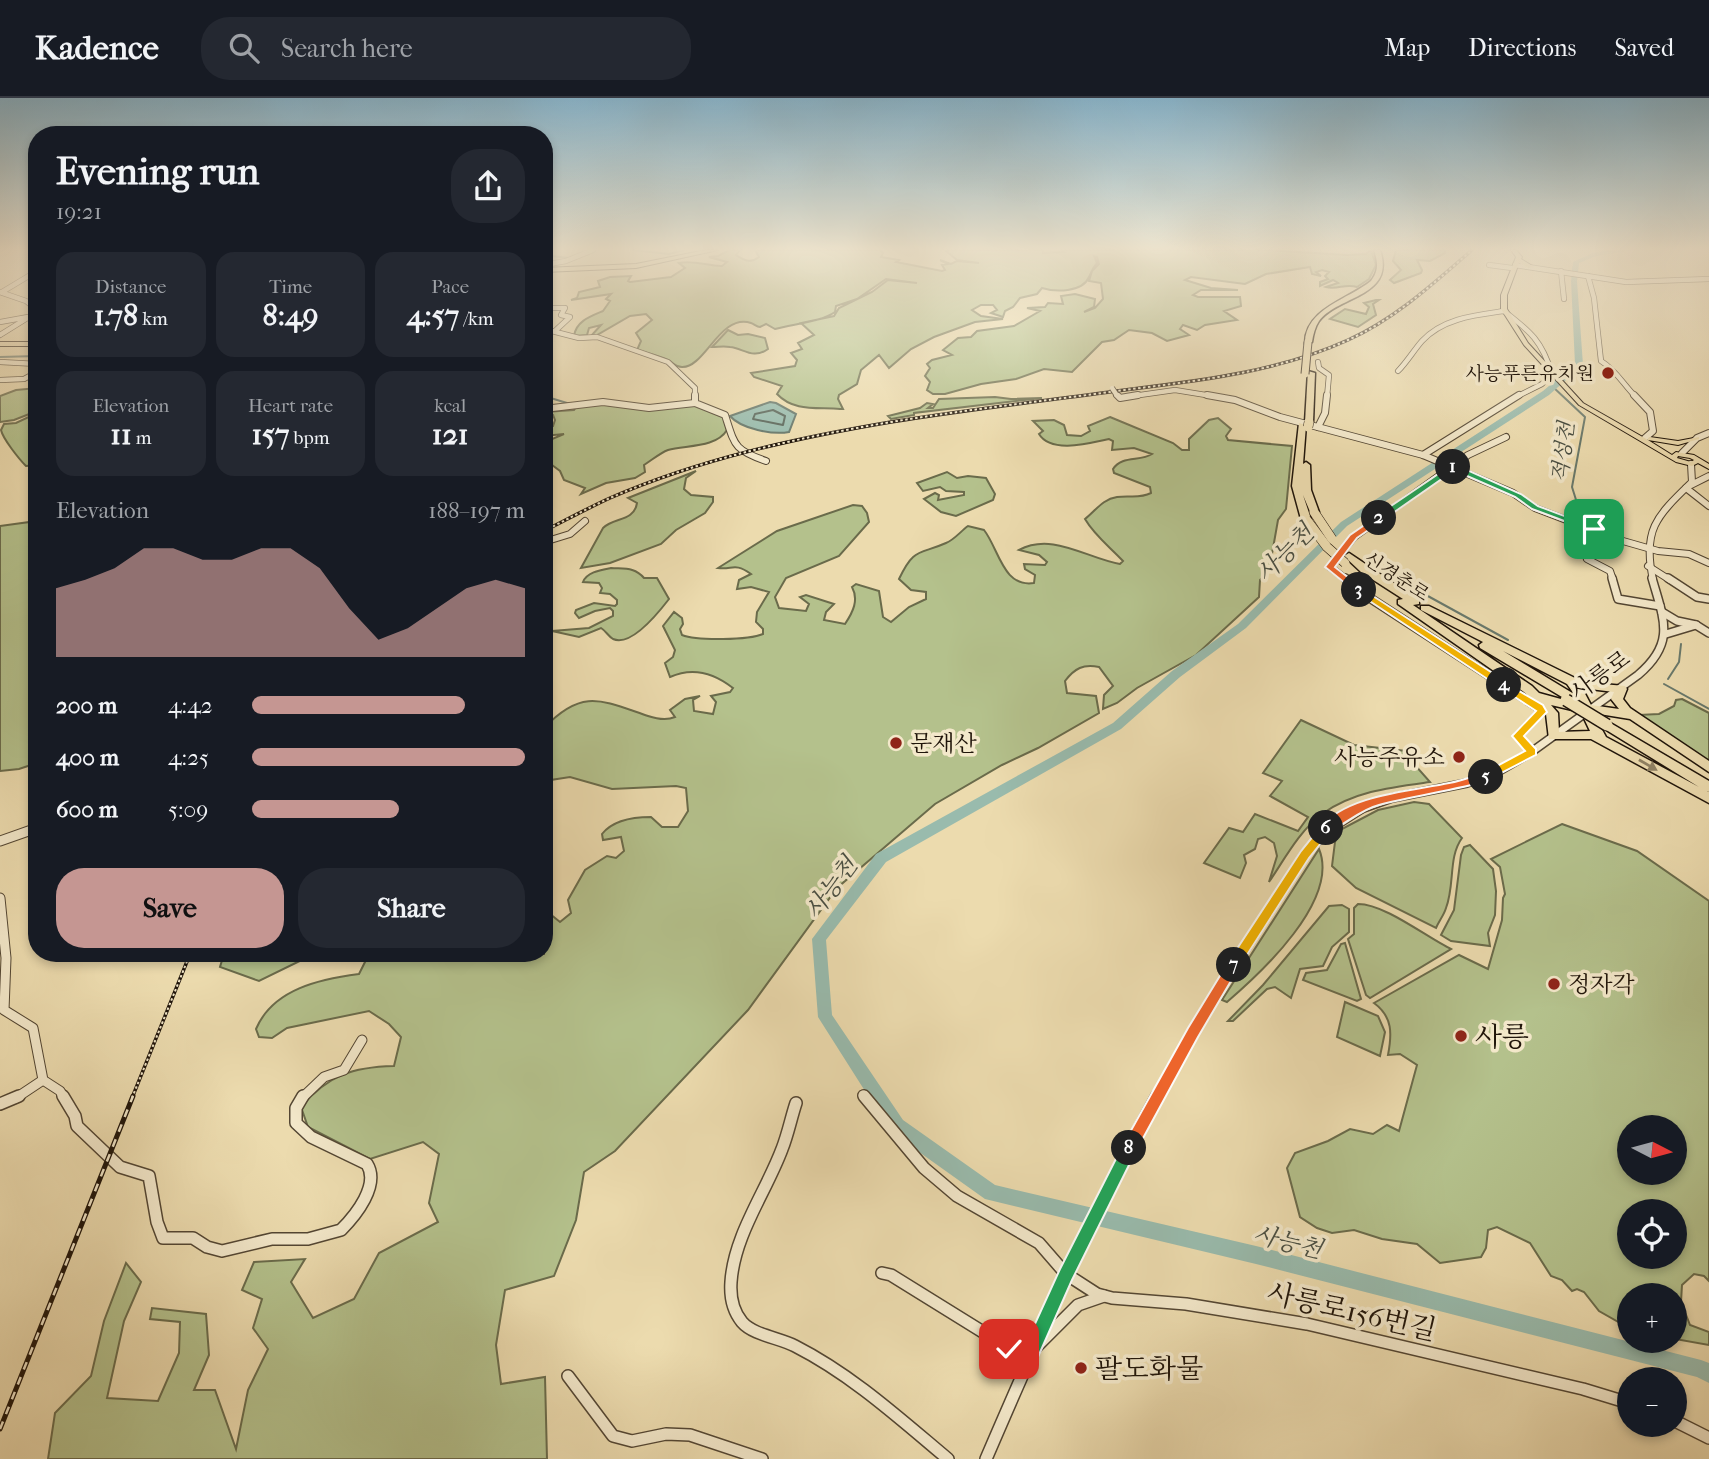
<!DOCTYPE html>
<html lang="en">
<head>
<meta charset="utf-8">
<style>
  :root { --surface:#171b24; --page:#242831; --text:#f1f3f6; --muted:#9ea1a6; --line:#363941; --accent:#c59692 }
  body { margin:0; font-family:"IM FELL French Canon","Noto Serif KR",serif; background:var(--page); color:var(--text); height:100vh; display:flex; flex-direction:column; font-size:26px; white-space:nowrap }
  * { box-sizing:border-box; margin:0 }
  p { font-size:23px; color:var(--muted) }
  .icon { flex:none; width:38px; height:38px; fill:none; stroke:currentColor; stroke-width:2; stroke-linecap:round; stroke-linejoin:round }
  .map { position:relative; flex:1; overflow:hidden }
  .details { position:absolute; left:28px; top:28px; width:525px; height:836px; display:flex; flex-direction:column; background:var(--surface); border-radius:28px; box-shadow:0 4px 10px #0003 }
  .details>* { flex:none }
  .needle { width:46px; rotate:96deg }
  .controls { position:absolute; left:1617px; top:1017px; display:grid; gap:14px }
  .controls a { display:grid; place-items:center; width:70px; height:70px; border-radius:50%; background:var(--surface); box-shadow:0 4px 10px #0003; font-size:35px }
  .pin { position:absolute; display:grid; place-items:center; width:60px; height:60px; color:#fff; margin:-30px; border-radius:14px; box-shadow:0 4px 10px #0006 }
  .km { position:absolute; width:35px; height:35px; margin:-18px; border-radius:50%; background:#222; color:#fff; font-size:19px; line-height:35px; text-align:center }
  .round { display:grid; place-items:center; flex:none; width:74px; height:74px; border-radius:28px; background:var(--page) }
  .summary { display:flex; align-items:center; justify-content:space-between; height:119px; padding:0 28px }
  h1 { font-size:38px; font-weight:700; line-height:52px }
  .stats { display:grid; grid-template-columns:repeat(3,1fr); gap:10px; height:119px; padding:7px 28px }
  .stats div { display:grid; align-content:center; border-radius:18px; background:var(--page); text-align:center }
  .stats b { font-size:30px; font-weight:700 }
  .stats small { font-size:19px; font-weight:400 }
  .stats p { font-size:19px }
  .chart { height:196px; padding:14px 28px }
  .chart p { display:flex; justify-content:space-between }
  .chart svg { width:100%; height:126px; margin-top:7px; fill:var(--accent); opacity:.7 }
  .primary-button { display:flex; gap:14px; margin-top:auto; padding:14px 28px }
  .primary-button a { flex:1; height:80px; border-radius:28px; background:var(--accent); color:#111; font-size:28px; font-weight:700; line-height:80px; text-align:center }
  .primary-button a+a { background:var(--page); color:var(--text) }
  ul { padding:0 28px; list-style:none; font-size:23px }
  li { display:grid; grid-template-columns:112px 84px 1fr; align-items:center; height:52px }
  li i { height:18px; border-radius:9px; background:var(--accent) }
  header { display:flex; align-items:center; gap:42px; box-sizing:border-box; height:98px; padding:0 35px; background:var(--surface); border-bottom:2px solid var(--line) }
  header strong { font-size:33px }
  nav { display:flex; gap:38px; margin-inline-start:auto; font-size:24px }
  .search { width:490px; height:63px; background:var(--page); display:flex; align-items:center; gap:18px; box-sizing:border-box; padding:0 24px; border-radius:28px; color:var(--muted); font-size:26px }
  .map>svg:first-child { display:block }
</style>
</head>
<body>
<header>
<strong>Kadence</strong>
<div class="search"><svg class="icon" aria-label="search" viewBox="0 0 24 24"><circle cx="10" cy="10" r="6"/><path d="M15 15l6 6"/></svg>Search here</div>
<nav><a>Map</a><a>Directions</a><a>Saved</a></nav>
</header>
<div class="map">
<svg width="1709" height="1361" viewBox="0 0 1709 1361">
  <rect width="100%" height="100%" fill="#ecdbae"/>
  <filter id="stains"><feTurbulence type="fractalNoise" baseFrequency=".00286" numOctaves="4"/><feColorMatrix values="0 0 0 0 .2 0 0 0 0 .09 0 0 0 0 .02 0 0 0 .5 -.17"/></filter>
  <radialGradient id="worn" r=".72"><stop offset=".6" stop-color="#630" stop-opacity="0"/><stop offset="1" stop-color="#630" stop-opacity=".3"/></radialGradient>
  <g fill="#b4c18c" stroke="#6a6b4b" stroke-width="2" fill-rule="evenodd">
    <path d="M730,152H740L736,157C744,162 750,166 759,159L755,152H880L883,155L881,159L899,162L896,164L942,173L945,172L942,167L948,166L940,162L951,166L957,163L979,165L957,162L945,152H1043V155L1064,154L1061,152H1267L1347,157L1366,156L1371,152L1376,167L1369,181L1357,189C1346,185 1337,192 1326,189L1338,185L1333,182L1320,188V184L1328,181L1325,178L1329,174L1322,172L1316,174L1321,178L1312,176L1310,169L1266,176L1245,186L1191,179L1185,182L1211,190L1238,192H1201L1193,197L1198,199H1240L1241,208L1224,213L1237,222L1205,227L1197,232L1183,227L1180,231L1189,237L1167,243L1152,235L1129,232L1114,242L1102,244L1072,274L1044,271L1016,281L981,286L945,296H933L927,292L930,284L925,278L930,270L927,266L932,262L952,257L943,252L958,240L971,239L977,233L1014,228L1040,213L1027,210L1045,209L1048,205L1063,206L1061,198L1075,196L1095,201L1094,209L1084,214L1095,210L1103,201L1101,185L1089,183L1092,173L1099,166L1097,159L1094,158L1097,165C1092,171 1092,173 1089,179C1082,195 1055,194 1042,190L1037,196L1020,200L1013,209L1005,213L1003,219L991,215L997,212L993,207H981L972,212L981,218L1003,221L975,224L934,239L911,251L889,270L879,257L861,272L857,286L839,297L838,301L843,311H840C817,309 794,314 777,296L782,288L754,279L751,275L795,268L797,262L791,255L802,251L798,245L814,237L801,225L834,218L839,210L872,194L888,182L917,185L886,181L857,201L836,208L835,214C821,224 792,226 775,231L766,226L760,229C757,229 754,226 751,225C720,215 705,270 682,269C675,269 674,265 668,262C658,257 647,255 637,252L641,243L636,235L652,222L646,216L630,218L597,237L591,238L601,227L589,230L587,237L574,238C576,223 591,218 603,213L610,203L606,201L611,196L571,202L577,200L579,194L600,189L598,183L610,179L631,178L628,183L630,184L671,179L685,170L679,165C695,162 707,168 722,168L727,164L709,159L718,158Z"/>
    <polygon points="1396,152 1445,152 1445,155 1430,163 1417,162 1422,172 1421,175 1394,185 1390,182 1401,172 1393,163"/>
    <polygon points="1376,202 1379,202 1373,206 1376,217 1358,229 1330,221 1345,211 1366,216 1369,209 1364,205"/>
    <path d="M728,232L738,237L748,236L765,240L768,251C753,262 743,250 730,249C724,248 718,249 712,249Z"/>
    <polygon points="37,290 37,313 14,322 0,324 0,298 16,292"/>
    <polygon points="995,299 1011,301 1042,300 914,315 914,317 891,321 888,318 920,310 927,305 933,306 928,310 933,310 939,301"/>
    <path d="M598,306L633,310L696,306L723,318L727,332C716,350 686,347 668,352C660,355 652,362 644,367L645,374L635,380L606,385L581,396L585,390L564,382L560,373L552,367L548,346L552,341L564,336L544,338V329L553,328L555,322L553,317H544V314L574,312L576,309Z"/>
    <path d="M37,315V367L26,368C19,361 3,341 1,332L4,326L16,325Z"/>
    <path d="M1110,319L1173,345L1182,352H1189V341L1209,322L1218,320L1231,331L1226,338L1228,342L1292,348L1286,411L1278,422L1269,473L1260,482L1259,499L1196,557L1137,590L1117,605L1103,611L1104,597L1113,588L1099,569C1083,566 1075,570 1065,583L1067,595L1096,598L1099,615L1038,650L1002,667L935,706L837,790L748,912L615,1053L584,1074L576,1122L554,1178L505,1192L496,1247L501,1286L545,1279L547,1361H48L55,1315L91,1278L104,1223L126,1165L141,1184L124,1223L107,1300L158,1303L179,1255L180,1224L150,1221L152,1210L206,1216L209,1257L194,1292H215L236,1351L248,1292L268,1251L253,1230L262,1201L242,1192L254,1164L305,1161L291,1184L313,1220L354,1201L379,1155L438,1124L429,1105L439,1056L423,1044L370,1061L308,1029L301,1009C328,977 353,969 394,968L401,939L389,926L369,913L287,930L272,940L259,939L256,931C273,891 320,881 359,876L369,856H544V811L560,824L571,815L568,802L585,772L607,758L616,760L624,753L621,739L603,742L602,736C613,722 634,719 651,719L662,729H678L688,713L686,690L676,688L612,691L570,679L544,683V630C582,590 601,602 648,618C657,621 666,623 675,619L670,612L685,601L700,598L693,602L694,613L713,616L716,604L711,598L730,594L733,590C714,575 692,569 670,579L665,565L673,559L675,552L663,528L674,514L682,520L683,526L680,531L682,537C697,543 749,542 763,536V531L756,524L757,514L769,494L751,489L737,491L739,482L751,476C734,464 733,472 718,470L777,433L853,407L862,408L867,415L869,424L839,458L786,480L775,499L779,510L806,513L809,506L800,499L806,497L834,506L826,514L824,522L845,526C853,514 859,502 852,489L856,486L879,493L883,519L891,524L909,509L926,501V494L911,492L899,481C914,449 919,457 946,445C954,442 961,433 968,428L984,432C999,451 1003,490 1034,485L1035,477L1025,471L1024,466L1045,467L1047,464L1039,457L1019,452C1052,434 1086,460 1120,466L1123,463C1109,448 1095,438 1085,421C1096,412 1103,401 1117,399C1130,397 1139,401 1151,395L1150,389L1114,375L1113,371C1122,357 1140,364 1152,356L1134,350L1112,352L1113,343L1109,341C1090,345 1051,356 1039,336L1043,333L1033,323L1054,322L1064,327L1067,337L1081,338L1090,333L1088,328Z"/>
    <path d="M696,373L686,380L684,391L691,397L713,399V404L705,415L676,432L661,446L610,465L581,470L603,430C614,419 634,424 637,405L628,400Z"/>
    <polygon points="947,374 957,380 968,378 986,380 995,396 993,402 956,418 941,414 924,401 935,395 939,397 938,402 964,397 964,394 946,393 940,389 923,393 917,385"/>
    <polygon points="37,423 37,665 19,671 0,673 0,428"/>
    <path d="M611,470C625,471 635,469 644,480H657L669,501C659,514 631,549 613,541C608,538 606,533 601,530L579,539L552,533L589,530L613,518V513L610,510L595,513L579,520L575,515L576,512L594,505L615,508L617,506V502L610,496L600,495L602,490L599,485L583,484C587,474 601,472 611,470Z"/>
    <polygon points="1682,601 1709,615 1709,664 1637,617 1659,616 1674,608 1676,602"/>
    <path d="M1301,622L1354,647L1406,653L1407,658L1430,684C1393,689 1354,693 1322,716C1300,732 1284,762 1269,784L1277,758L1274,745L1265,739L1258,741L1255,751L1244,757L1246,765L1240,780L1204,765L1229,730L1243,734L1255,716L1298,733L1308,719L1270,698L1282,683L1263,675Z"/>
    <path d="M1414,704L1429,706L1462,740C1448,759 1455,787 1446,810C1444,817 1439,823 1436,830L1356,790L1332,768L1335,744L1340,732L1378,712Z"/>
    <path d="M1562,726L1637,753L1709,803V1183L1704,1178L1694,1176L1682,1187L1681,1204L1690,1227L1709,1234V1247L1675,1241V1197H1629V1230L1599,1213L1584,1194L1577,1191L1572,1193L1562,1182L1551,1178L1530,1145L1497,1129L1488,1132L1486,1150L1481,1159L1440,1165L1417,1146L1382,1141L1354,1132L1332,1135L1317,1130L1300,1119L1287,1070L1295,1055L1328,1043L1350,1031L1373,1036L1387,1027L1399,1033L1417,967L1400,956L1388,957C1392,936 1393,919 1374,905L1459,857L1488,871L1502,822L1503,800L1505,796L1500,769L1491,761ZM1675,1029V1074H1629V1029ZM1629,1113H1675V1158H1629Z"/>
    <polygon points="1470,747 1493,771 1496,793 1495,817 1488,835 1490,848 1451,843 1441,837 1454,812 1461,757 1464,749"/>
    <path d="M1319,751C1340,802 1261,875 1227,904L1222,902Z"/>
    <path d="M1358,806C1385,806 1426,839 1451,851L1370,900L1366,897L1348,841L1354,836V810Z"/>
    <polygon points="1342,807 1349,811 1349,834 1332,849 1323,868 1300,871 1291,900 1275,889 1267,891 1233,923 1228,923 1263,887 1329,808"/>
    <polygon points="1345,845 1361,901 1357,903 1303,882 1306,875 1327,872 1341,846"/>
    <polygon points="224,856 314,856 259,883 220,869"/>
    <polygon points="1345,904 1378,918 1385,934 1380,958 1337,939"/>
  </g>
  <path fill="#99bbad" stroke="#69796c" stroke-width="2" d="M770,304L776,305L796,316L789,334C773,337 741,331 730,318Z"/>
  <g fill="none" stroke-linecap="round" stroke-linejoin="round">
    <polygon stroke="#5c685c" stroke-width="2" points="773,312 785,318 783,327 753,321 755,316"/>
    <g stroke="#69796c" stroke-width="2">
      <polyline points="633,152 669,156 684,152"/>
      <polyline points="544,157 568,160"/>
      <polyline points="587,157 595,152"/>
      <polyline points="0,259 37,258"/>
      <polyline points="1553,289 1585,319 1572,389 1577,405 1595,428"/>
      <polyline points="544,298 567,305"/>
      <polyline points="1375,469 1508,542"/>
      <polyline points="1668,581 1679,564 1681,546"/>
      <polyline points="1664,586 1709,611"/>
    </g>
    <polygon fill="#99bbad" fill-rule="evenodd" points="1609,152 1631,152 1596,158 1579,165 1577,183 1583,267 1549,297 1347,428 1246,530 1180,579 1121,631 886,764 826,842 832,917 903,1022 995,1087 1256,1148 1701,1262 1709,1265 1709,1285 1697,1279 1256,1166 985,1101 891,1034 818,919 812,841 876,756 1113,625 1172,573 1238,526 1341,424 1543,293 1575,266 1571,183 1573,164 1593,155"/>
    <defs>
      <g id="minor-far4">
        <polyline points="544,167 566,163 593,152"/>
        <polyline points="1489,167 1512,170"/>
        <polyline points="1515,167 1626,184 1709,181"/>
        <polyline points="1561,173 1564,201"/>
        <path d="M1588,178L1594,200L1601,263C1616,272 1623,286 1636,299"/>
        <polyline points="0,194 26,203 37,212"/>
        <polyline points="2,194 37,173"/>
        <polyline points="544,210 565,210 561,217 570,219 555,233"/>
        <polyline points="0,224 28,219"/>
        <polyline points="544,231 579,240 597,239 668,264 695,290 695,299"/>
        <polyline points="0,237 37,214"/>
        <polyline points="0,264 37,266"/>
        <polyline points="1318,264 1319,270 1329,277 1327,299"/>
        <path d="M1398,273C1407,264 1414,252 1422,243C1443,220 1476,217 1504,213C1531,234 1542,243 1552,276L1542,286L1516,299"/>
        <polyline points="0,282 24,281 37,274"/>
        <polyline points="1116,296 1119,299"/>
        <polyline points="1126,299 1175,292 1218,299"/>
      </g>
      <g id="minor-far3">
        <path d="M695,297V305L725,317C735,348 734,352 766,363"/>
        <polyline points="1117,297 1120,300 1138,297"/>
        <polyline points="1207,297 1235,302 1280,319 1423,357 1513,395 1535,410 1616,441 1658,453 1689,456 1709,465"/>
        <polyline points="1634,297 1650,314 1653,333 1645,340"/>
        <polyline points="544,311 603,304 649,310 695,305"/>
        <polyline points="1318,329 1325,315 1327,297"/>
        <polyline points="1682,355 1697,340 1709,335"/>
        <polyline points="1423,357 1519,297"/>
        <polyline points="1691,387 1709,378"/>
        <polyline points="1686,390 1709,408"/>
        <polyline points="1598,433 1585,440 1594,450 1587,461 1610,473 1613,482"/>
        <polyline points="544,444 570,436 585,423"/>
        <polyline points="1648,468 1670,482"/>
        <polyline points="1347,482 1330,469 1354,439 1468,357 1506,339"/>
        <path d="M1653,482C1642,431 1657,418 1692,384L1691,366"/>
      </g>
      <g id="minor-far2">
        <polyline points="1345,480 1373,502 1539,610 1541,614 1518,638 1532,654"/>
        <polyline points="1612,480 1618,501 1660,508"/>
        <polyline points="1668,480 1697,499 1709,501"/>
        <polyline points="1662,514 1677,523 1696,527"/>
        <polyline points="1666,536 1696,527 1709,535"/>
        <path d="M1358,712L1392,700L1467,685L1494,676L1530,655L1638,577C1676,545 1664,522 1652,480"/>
      </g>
      <g id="minor-far1">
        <polyline points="0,743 37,730"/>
        <polyline points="0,800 6,860 4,912 33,930 43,982 60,993 64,1000"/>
        <polyline points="863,997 866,1000"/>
        <polyline points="16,1000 43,982"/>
        <polyline points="302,1000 324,979 344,972 362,942"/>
        <polyline points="1156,1000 1193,934 1305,756 1326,733 1362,710"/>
      </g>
      <g id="minor">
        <path d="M63,998L75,1018L77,1028L120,1069L149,1078L157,1124L163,1140H193L207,1149L222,1153L272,1141H308L341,1132C356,1117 380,1087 367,1066L311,1039L296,1025V1010L303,998"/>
        <polyline points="864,998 924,1070 957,1098 1039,1145 1066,1176 1097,1196 1112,1200 1186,1206 1307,1226 1583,1291 1629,1305"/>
        <path d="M796,1005C791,1020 788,1036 782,1051C766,1094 734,1137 731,1184C730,1198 733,1213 742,1224C753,1237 780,1240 795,1248C852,1277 899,1320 948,1361"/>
        <polyline points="0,1006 19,998"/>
        <polyline points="882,1175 891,1177 1028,1262"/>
        <polyline points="1035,1250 1078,1207 1104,1198"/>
        <polyline points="568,1278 613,1338 632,1343 666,1336 690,1337 762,1361"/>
        <polyline points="1675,1323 1709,1340"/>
        <path d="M986,1361C1039,1238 1092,1116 1157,998"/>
      </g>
      <g id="major">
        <polygon points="706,152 718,152 636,170 544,174 544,170 636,166"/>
        <path d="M1511,152H1516L1522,159L1521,161L1534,169L1529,170L1519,165L1507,197V211L1528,245L1583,305L1648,342V340L1650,339L1678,343L1699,339V341L1678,347L1648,342L1672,357L1676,354L1694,357L1709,366V371L1698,365L1692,368L1676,364L1579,307L1524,247L1501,211V197L1516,159ZM1678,358L1690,360L1694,362L1691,364L1677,360Z"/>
        <rect x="0" y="244" width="37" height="4"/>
      </g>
      <g id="highway">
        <path d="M1374,152H1380C1396,199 1339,197 1319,223C1315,229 1313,237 1312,244L1305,246C1304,211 1349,201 1371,183C1379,172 1378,165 1374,152Z"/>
        <polygon points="1308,273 1315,275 1313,324 1309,326 1305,324"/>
        <polygon points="1299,325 1306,327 1303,366 1306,364 1310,367 1311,392 1319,414 1314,417 1311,416 1303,397 1311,421 1306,424 1301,421 1292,388"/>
        <path d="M1349,455L1419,502V506L1413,507L1532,588L1539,595L1579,606L1576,599L1571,603L1567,602L1480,550L1479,547L1483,544L1421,512V508H1429L1577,581L1591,585L1625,588L1627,591L1623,601L1630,610L1709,663V674L1630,621L1593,615L1606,639L1699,689L1603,630L1601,627L1607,623L1709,683V694L1707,693L1709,694V705L1591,641H1549L1546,616L1524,594L1398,506V502L1403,501L1361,474L1344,458ZM1503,553L1567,586L1574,596ZM1582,590L1614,594L1611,601L1619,611L1591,607ZM1551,607L1581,614L1590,633L1559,634L1558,615Z"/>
      </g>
    </defs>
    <use href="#minor-far4" stroke="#534633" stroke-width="6"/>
    <use href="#minor-far3" stroke="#534633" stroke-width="8"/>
    <use href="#minor-far2" stroke="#534633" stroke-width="10"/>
    <use href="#minor-far1" stroke="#534633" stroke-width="11"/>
    <use href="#minor" stroke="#534633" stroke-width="14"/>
    <use href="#major" stroke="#20150a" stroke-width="2"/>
    <use href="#highway" stroke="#20150a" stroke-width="3"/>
    <use href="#minor-far4" stroke="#f3e8ca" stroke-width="4.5"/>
    <use href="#minor-far3" stroke="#f3e8ca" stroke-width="6"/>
    <use href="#minor-far2" stroke="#f3e8ca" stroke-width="7"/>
    <use href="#minor-far1" stroke="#f3e8ca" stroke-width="9"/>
    <use href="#minor" stroke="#f3e8ca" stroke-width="11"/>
    <use href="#major" fill="#ecdbae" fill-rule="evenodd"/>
    <use href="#highway" fill="#ecdbae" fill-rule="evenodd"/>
    <defs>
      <g id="rail-far1">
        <path d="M544,433C566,422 588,410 610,400C700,361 796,340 891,324C971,311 1052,302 1132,291C1205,282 1280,273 1348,242C1395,221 1434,185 1472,152"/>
        <polyline points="132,1000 190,856"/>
      </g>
      <polyline id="rail" points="0,1331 133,998"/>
    </defs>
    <use href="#rail-far1" stroke="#20150a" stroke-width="3.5"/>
    <use href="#rail" stroke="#20150a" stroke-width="5"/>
    <use href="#rail-far1" stroke="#f3e8ca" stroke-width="2" stroke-dasharray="2.5" stroke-linecap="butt"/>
    <use href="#rail" stroke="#f3e8ca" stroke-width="2.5" stroke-dasharray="8" stroke-linecap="butt"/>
    <defs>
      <polyline id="minor-bridge" points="1112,290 1116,296"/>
      <polyline id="highway-bridge-far2" points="1305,276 1308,244"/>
      <g id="highway-bridge-far1">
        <polyline points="1308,329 1309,324"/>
        <polyline points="1314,414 1332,441"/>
        <polyline points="1306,421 1327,449 1345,465"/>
      </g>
      <polyline id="highway-bridge" points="1566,602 1607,627"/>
    </defs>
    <use href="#minor-bridge" stroke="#534633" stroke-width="6" stroke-linecap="butt"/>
    <use href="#highway-bridge-far2" stroke="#20150a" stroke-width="9" stroke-linecap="butt"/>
    <use href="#highway-bridge-far1" stroke="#20150a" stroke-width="10" stroke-linecap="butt"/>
    <use href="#highway-bridge" stroke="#20150a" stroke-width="14" stroke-linecap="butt"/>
    <use href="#minor-bridge" stroke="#f3e8ca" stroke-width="4.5"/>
    <use href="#highway-bridge-far2" stroke="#ecdbae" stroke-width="7"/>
    <use href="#highway-bridge-far1" stroke="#ecdbae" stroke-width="9"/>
    <use href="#highway-bridge" stroke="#ecdbae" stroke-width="11"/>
  </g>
  <defs><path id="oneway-solid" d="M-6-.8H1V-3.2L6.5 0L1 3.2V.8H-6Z" transform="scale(1.75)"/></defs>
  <use fill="#908264" href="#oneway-solid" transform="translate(1648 667) rotate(30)"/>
  <linearGradient id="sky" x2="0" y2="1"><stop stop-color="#88b7d0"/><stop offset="0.44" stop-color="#f6efdb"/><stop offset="1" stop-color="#f6efdb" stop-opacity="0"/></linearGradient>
  <rect width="1709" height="343" fill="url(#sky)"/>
  <polygon fill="#22a559" stroke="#fff" stroke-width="2" points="1451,367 1456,367 1521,396 1538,408 1599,431 1591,433 1532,411 1515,399 1451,371"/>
  <polygon fill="#22a559" stroke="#fff" stroke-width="2" points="1453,366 1456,371 1383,422 1376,422 1376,418"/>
  <polygon fill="#f0652b" stroke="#fff" stroke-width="2" points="1379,417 1383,422 1357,440 1335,469 1364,492 1356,494 1325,469 1350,437"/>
  <polygon fill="#f5b400" stroke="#fff" stroke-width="2" points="1359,489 1508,585 1508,590 1501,590 1356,494 1354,492"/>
  <polygon fill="#f5b400" stroke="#fff" stroke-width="2" points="1504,584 1543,607 1547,614 1524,638 1536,651 1536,657 1486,683 1482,682 1482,676 1525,653 1512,638 1536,613 1501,590 1501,585"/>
  <path fill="#f0652b" stroke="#fff" stroke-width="2" d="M1486,674L1490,676V682C1453,693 1416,697 1379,707C1359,712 1344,728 1326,735L1320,730C1345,697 1411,693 1449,685C1461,683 1474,678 1486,674Z"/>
  <polygon fill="#f5b400" stroke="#fff" stroke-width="2" points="1326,726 1330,727 1330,734 1309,760 1238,871 1229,871 1229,863 1301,753 1322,727"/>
  <polygon fill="#f0652b" stroke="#fff" stroke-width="2" points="1234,861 1240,867 1238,871 1198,939 1135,1055 1129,1058 1124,1055 1122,1050 1124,1045 1188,930 1229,863"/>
  <path fill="#22a559" stroke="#fff" stroke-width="2" d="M1129,1042L1135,1045L1137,1050L1135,1055L1072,1182L1034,1268L1028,1271C1018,1267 1005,1261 1001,1251L1003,1245L1009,1243L1024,1250L1060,1171L1124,1045Z"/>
  <g fill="#8f2418" stroke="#f3e8ca" stroke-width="2.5">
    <circle cx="1608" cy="275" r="7"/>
    <circle cx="896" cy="645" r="7"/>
    <circle cx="1459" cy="659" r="7"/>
    <circle cx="1554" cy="886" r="7"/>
    <circle cx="1461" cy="938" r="7"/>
    <circle cx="1081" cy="1270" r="7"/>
  </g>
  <g text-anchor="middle" stroke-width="7" stroke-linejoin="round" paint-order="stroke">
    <g font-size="19" fill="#20150a" stroke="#f3e8ca" text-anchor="end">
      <text x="1594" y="282">사능푸른유치원</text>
    </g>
    <g font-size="19" fill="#20150a" stroke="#f3e8ca">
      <text transform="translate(1397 478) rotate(33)" y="7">신경춘로</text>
    </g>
    <g font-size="21" font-style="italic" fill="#4a4f43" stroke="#f3e8ca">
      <text transform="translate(1563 354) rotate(-83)" y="7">적성천</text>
    </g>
    <g font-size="23" fill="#20150a" stroke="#f3e8ca">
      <text transform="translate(1600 577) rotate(-36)" y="8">사릉로</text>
    </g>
    <g font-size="23" fill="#20150a" stroke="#f3e8ca" text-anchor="start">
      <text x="910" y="653">문재산</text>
      <text x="1445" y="667" text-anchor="end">사능주유소</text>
      <text x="1568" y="894">정자각</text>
    </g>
    <g font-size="24" font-style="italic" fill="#4a4f43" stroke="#f3e8ca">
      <text transform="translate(1285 455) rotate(-45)" y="8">사능천</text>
      <text transform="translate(831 790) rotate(-53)" y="8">사능천</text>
      <text transform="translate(1288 1144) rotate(14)" y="8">사능천</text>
    </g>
    <g font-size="28" fill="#20150a" stroke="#f3e8ca" text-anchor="start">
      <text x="1475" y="948">사릉</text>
      <text x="1095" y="1280">팔도화물</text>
    </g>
    <g font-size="28" fill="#20150a" stroke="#f3e8ca">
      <text transform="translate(1352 1213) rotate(13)" y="10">사릉로156번길</text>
    </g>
  </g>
  <rect width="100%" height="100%" filter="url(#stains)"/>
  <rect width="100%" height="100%" fill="url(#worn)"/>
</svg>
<div class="controls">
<a><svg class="needle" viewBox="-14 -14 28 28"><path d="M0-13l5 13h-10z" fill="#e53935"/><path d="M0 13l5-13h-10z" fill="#9ea1a6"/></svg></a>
<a><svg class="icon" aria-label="locate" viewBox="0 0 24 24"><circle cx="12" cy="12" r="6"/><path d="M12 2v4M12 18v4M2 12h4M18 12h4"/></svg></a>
<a>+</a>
<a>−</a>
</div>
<div class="pin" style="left:1594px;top:431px;background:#1e9e55"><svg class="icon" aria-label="arrive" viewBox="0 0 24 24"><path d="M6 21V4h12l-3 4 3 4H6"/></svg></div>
<div class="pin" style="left:1009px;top:1251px;background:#d93025"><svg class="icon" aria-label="check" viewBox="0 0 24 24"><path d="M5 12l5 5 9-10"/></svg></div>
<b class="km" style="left:1453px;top:369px">1</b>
<b class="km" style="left:1379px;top:420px">2</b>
<b class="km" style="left:1359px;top:492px">3</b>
<b class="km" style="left:1504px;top:587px">4</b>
<b class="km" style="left:1486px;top:679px">5</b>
<b class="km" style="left:1326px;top:730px">6</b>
<b class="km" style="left:1234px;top:867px">7</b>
<b class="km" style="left:1129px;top:1050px">8</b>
<section class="details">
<div class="summary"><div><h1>Evening run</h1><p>19:21</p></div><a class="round"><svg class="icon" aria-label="share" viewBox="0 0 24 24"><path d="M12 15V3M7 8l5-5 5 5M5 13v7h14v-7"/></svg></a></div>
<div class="stats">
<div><p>Distance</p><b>1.78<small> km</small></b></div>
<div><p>Time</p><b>8:49</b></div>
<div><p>Pace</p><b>4:57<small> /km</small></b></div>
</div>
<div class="stats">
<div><p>Elevation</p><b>11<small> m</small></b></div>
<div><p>Heart rate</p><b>157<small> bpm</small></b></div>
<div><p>kcal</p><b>121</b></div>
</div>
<div class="chart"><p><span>Elevation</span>188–197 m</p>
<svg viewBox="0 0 160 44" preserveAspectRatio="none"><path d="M0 44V20L10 17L20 13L30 6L40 6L50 10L60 10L70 6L80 6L90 13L100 27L110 38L120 34L130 27L140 20L150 17L160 20V44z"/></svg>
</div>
<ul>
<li><b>200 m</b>4:42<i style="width:78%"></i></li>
<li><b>400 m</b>4:25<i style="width:100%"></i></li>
<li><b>600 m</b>5:09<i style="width:54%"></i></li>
</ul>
<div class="primary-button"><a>Save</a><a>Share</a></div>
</section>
</div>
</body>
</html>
